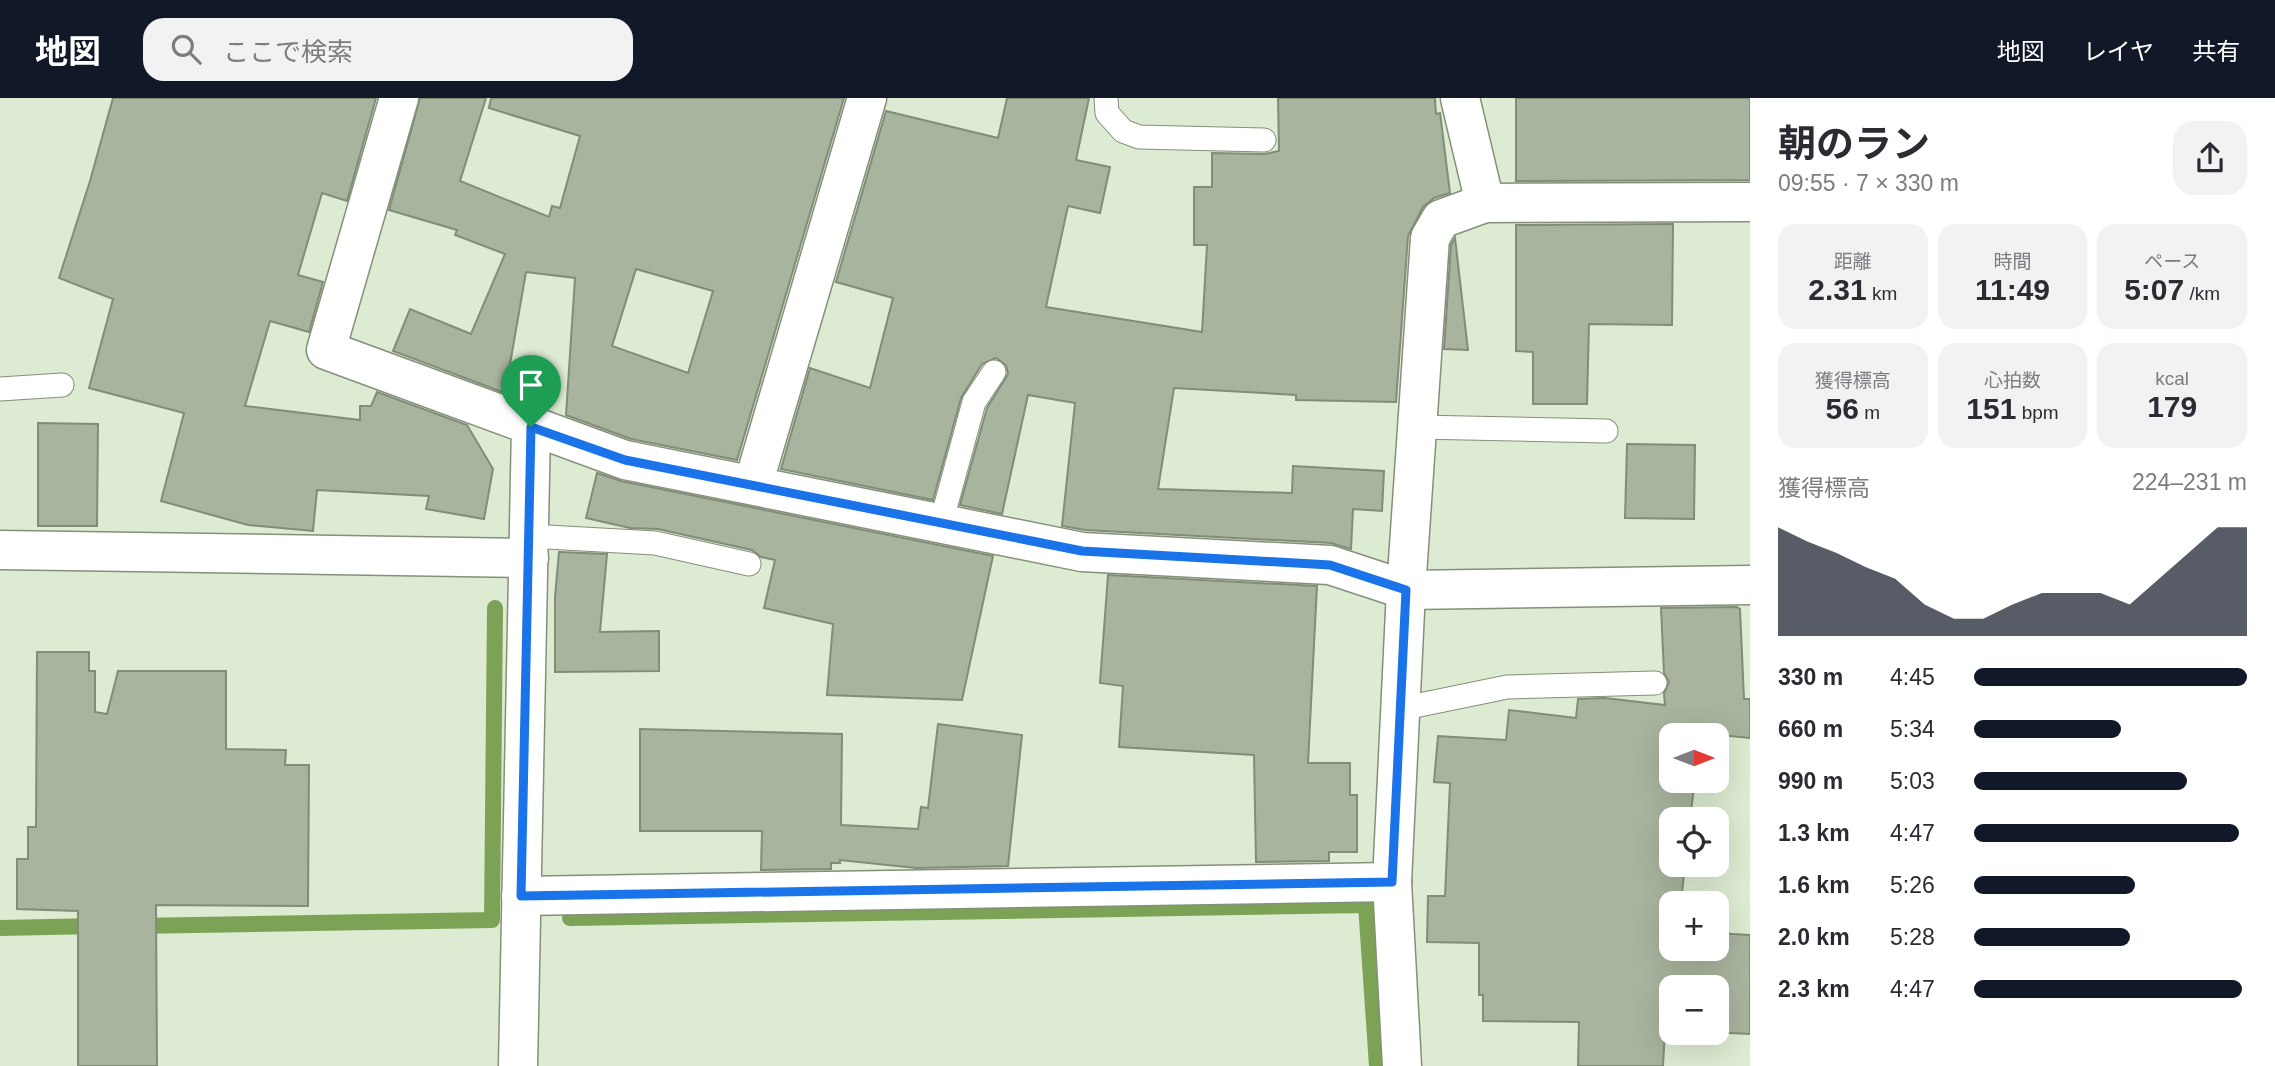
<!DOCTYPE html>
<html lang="ja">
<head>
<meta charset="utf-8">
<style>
  :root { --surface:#fff; --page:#f2f2f3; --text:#2b2b33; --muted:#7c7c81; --accent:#111827 }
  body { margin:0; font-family:Arial,"Noto Sans JP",sans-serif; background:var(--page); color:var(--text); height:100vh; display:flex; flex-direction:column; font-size:26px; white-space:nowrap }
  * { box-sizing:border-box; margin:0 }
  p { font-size:23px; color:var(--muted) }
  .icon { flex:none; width:38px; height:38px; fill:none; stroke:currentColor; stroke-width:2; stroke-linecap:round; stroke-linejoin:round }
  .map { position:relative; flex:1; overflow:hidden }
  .details { display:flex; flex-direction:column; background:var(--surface); width:525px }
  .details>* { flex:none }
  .needle { width:46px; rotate:90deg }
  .buttons { position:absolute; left:1659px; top:625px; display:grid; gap:14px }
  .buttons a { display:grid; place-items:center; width:70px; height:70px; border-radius:14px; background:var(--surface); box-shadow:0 7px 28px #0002; font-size:35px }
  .pin { position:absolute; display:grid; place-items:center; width:60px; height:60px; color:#fff; margin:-72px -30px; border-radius:50% 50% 50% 0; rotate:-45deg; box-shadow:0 0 7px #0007 }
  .pin .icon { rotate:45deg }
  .round { display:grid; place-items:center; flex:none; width:74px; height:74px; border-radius:21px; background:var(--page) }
  .summary { display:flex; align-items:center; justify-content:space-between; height:119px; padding:0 28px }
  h1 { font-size:38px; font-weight:700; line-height:52px }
  .stats { display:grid; grid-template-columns:repeat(3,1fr); gap:10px; height:119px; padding:7px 28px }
  .stats div { display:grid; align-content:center; border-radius:18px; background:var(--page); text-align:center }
  .stats b { font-size:30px; font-weight:700 }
  .stats small { font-size:19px; font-weight:400 }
  .stats p { font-size:19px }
  .chart { height:196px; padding:14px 28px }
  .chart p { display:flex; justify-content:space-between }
  .chart svg { width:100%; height:126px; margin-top:7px; fill:var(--accent); opacity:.7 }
  ul { padding:0 28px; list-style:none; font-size:23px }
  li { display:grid; grid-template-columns:112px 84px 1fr; align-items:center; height:52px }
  li i { height:18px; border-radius:9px; background:var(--accent) }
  header { display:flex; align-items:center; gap:42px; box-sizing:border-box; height:98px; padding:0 35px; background:var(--accent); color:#fff }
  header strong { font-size:33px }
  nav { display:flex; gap:38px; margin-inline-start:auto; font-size:24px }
  .search { width:490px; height:63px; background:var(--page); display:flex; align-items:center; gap:18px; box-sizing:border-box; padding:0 24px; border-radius:21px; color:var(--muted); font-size:26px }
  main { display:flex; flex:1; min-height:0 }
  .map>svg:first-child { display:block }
</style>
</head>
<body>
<header>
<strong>地図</strong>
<div class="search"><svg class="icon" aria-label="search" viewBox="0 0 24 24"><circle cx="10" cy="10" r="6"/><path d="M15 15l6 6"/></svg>ここで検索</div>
<nav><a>地図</a><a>レイヤ</a><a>共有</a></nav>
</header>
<main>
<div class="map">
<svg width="1750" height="968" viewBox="0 0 1750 968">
  <rect width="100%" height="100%" fill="#ddebd2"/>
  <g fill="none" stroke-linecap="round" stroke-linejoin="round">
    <g stroke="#7ca355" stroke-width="16">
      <polyline points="570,820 1366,807 1377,968"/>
      <polyline points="134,828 492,822 495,510"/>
      <polyline points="0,830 98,828"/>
    </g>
  </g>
  <g fill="#a8b49d" stroke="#818d77" stroke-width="2" fill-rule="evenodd">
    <polygon points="113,0 376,0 347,103 322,95 298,177 323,184 309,234 270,223 245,308 360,322 360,308 371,308 377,294 467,327 493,371 484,421 426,411 429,398 317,392 313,433 248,427 161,403 184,315 89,290 113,201 59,180 90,83"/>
    <path d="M420,0H486L460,83L549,119L552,108L560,110L580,38L489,10L491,0H844L737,362L631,341L566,317L575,180L526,174L505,295L393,253L410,211L471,236L505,156L455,137L457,132L389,112ZM636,171L713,193L688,275L612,248Z"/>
    <polygon points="1007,0 1089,0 1076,62 1110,69 1100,115 1068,108 1046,209 1202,234 1207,147 1194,147 1194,89 1212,89 1212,55 1264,56 1279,53 1278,0 1435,0 1436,16 1440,15 1450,95 1434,100 1423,109 1408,138 1396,304 1296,302 1296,297 1174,290 1158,391 1292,395 1293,368 1384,373 1382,413 1353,411 1351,451 1331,445 1085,432 1062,428 1075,305 1028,297 1002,416 960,407 987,310 1008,276 1006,267 996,260 982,266 961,300 933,402 781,371 810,270 870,290 893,200 836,184 886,13 998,40"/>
    <polygon points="1516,0 1750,0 1750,82 1516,83"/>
    <polygon points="1673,126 1672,227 1589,226 1587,306 1533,306 1533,254 1516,253 1516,127"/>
    <polygon points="1455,140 1468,252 1444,251 1451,147"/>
    <polygon points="38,325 98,326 97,428 38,428"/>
    <polygon points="1627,346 1695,347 1694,421 1625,420"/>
    <polygon points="597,375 621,383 993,458 962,602 827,597 833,526 764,510 775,462 761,459 752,452 658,431 630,430 586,420"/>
    <polygon points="559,454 607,456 600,534 659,533 659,573 555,574 555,499"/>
    <polygon points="1108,477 1317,488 1308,665 1350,665 1350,697 1357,697 1357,754 1329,754 1329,763 1256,764 1254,657 1119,649 1123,588 1100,585"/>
    <polygon points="1737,509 1740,511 1744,601 1750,601 1750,640 1700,635 1700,637 1671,637 1671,682 1695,682 1690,721 1671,721 1671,766 1685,766 1681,805 1671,805 1671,850 1717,850 1717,835 1750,837 1750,936 1709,934 1717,934 1717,889 1671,889 1671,933 1665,933 1663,968 1578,968 1579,924 1483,923 1483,897 1479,897 1479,845 1427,844 1428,798 1445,798 1450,685 1434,684 1438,638 1506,642 1509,612 1576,620 1578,601 1605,600 1665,607 1664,595 1669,584 1664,575 1661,510"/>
    <polygon points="37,554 89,554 89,573 95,573 95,614 107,616 118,573 226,573 226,651 286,652 285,667 309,667 308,808 156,807 157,968 78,968 78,813 17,811 17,761 28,761 28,729 36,729"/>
    <polygon points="938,626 1022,637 1008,768 916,770 840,762 840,765 831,765 831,771 761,772 762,733 640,733 640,631 842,636 841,727 918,731 921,709 928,710"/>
  </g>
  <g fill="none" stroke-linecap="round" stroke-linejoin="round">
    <defs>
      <g id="service">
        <polyline points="1106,0 1107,15 1123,33 1139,39 1264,42"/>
        <polyline points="0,291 62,287"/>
        <polyline points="1417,329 1606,333"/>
        <polyline points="941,425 974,304 994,274"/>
        <polyline points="529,438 655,445 749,466"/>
        <polyline points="1400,611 1507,589 1655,585"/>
      </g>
      <g id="minor">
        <polyline points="399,0 326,252 625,362 1082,454 1330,467 1406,492 1750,487"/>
        <polyline points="1460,0 1485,105"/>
        <polyline points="753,387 867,0"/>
        <polyline points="0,452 529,460"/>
        <polyline points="521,798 1392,784"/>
        <polyline points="518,968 531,329"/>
        <polyline points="1402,968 1392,784 1406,492 1430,140 1441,121 1485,105 1750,104"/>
      </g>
    </defs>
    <use href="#service" stroke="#84907a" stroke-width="25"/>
    <use href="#minor" stroke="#84907a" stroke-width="41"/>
    <use href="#service" stroke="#fff" stroke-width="23"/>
    <use href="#minor" stroke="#fff" stroke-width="38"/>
  </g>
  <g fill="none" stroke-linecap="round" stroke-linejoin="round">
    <defs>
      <polygon id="route" points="531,329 625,362 1082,453 1330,467 1406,492 1392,784 521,798"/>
    </defs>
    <use href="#route" stroke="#fff" stroke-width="14"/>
    <use href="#route" stroke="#1a73e8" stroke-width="9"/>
  </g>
</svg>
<div class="buttons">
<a><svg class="needle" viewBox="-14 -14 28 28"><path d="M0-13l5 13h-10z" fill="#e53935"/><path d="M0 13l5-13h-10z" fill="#7c7c81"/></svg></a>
<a><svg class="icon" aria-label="locate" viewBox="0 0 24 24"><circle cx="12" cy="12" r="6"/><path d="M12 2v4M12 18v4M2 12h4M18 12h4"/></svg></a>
<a>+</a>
<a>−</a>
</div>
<div class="pin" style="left:531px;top:329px;background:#1e9e55"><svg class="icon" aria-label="arrive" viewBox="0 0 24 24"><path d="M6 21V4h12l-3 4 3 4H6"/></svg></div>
</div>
<section class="details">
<div class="summary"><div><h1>朝のラン</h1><p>09:55 · 7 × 330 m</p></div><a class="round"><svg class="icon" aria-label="share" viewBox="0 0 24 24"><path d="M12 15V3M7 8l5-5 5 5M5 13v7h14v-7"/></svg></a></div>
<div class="stats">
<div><p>距離</p><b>2.31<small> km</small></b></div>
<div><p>時間</p><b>11:49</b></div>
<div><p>ペース</p><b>5:07<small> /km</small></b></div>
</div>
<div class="stats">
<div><p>獲得標高</p><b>56<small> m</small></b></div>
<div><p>心拍数</p><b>151<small> bpm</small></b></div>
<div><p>kcal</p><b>179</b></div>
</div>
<div class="chart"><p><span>獲得標高</span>224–231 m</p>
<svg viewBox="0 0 160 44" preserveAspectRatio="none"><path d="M0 44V6L10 11L20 15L30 20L40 24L50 33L60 38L70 38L80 33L90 29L100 29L110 29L120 33L130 24L140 15L150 6L160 6V44z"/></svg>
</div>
<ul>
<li><b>330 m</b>4:45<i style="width:100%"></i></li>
<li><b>660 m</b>5:34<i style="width:54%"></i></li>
<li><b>990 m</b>5:03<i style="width:78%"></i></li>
<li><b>1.3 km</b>4:47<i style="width:97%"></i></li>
<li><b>1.6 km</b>5:26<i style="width:59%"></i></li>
<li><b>2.0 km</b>5:28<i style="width:57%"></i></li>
<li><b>2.3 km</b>4:47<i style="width:98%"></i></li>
</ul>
</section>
</main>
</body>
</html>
